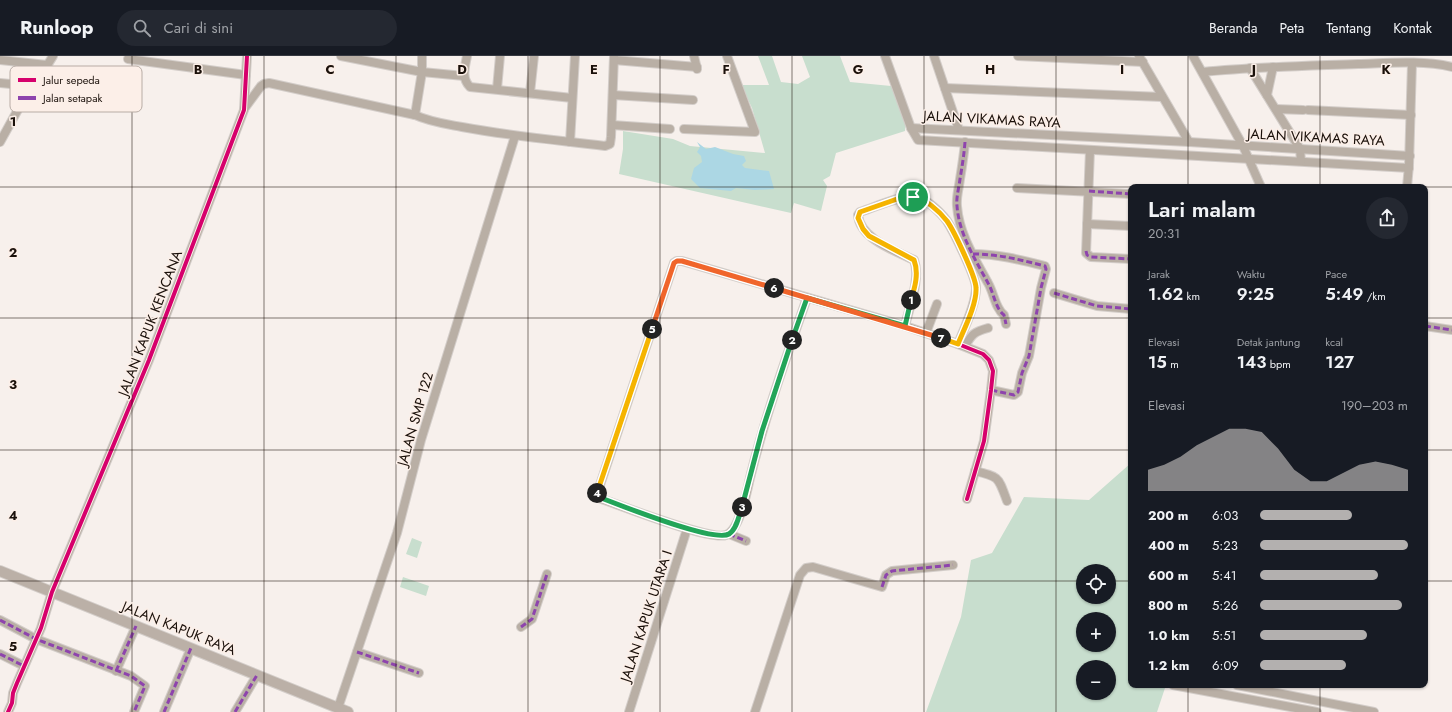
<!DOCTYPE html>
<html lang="id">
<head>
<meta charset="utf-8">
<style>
  :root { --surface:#171b24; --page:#242831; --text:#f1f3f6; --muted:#9ea1a6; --line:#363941; --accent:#b3b0af }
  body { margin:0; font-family:Jost,sans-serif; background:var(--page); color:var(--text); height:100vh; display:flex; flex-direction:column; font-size:15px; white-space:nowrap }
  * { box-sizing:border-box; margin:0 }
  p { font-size:13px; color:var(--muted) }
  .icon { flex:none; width:22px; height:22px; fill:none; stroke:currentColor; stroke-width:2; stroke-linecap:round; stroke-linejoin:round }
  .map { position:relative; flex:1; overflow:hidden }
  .drawer { position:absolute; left:1128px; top:128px; width:300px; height:504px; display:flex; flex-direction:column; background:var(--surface); border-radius:8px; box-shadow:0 1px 3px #0004 }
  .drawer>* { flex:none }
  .fabs { position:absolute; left:1076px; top:508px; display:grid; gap:8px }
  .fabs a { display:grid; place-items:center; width:40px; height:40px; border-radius:50%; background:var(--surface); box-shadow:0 1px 3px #0004; font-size:20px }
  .pin { position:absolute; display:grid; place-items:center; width:34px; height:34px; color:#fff; margin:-17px; border:2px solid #fff; border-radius:50%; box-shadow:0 1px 4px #0007 }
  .km { position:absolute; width:20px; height:20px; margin:-10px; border-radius:50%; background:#222; color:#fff; font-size:11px; line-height:20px; text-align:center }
  .round { display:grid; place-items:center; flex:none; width:42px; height:42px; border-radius:21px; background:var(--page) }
  .summary { display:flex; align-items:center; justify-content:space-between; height:68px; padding:0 20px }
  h1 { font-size:22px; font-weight:600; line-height:30px }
  .stats { display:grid; grid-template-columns:repeat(3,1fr); gap:6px; height:68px; padding:4px 20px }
  .stats div { display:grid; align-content:center }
  .stats b { font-size:17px; font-weight:600 }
  .stats small { font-size:11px; font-weight:400 }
  .stats p { font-size:11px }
  .chart { height:112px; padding:8px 20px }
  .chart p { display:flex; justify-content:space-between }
  .chart svg { width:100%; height:72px; margin-top:4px; fill:var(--accent); opacity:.7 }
  ul { padding:0 20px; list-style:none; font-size:13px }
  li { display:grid; grid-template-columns:64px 48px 1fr; align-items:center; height:30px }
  li i { height:10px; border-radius:5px; background:var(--accent) }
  header { display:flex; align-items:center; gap:24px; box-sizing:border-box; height:56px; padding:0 20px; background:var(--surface); border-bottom:1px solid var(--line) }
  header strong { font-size:19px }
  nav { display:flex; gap:22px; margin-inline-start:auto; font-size:14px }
  .search { width:280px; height:36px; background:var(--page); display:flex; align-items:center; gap:10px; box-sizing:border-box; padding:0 14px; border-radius:22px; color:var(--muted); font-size:15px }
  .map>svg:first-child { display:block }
</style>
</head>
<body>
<header>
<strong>Runloop</strong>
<div class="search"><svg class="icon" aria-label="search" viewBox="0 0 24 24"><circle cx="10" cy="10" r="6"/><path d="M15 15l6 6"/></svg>Cari di sini</div>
<nav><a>Beranda</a><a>Peta</a><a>Tentang</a><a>Kontak</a></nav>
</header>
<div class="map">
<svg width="1452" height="656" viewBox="0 0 1452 656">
  <rect width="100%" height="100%" fill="#f7f0ec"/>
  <g fill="#c8dece" fill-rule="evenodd">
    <polygon points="758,0 772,0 781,26 798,28 810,21 802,0 840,0 850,26 891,30 906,65 905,75 836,97 830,120 823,124 827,130 821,155 794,147 791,157 619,118 623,93 623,75 673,83 690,90 765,97 752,52 741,29 769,29"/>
    <path d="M1131,407V629H1166L1157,656H926L961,561L971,504L992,497L1024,441L1089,444ZM1083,515H1109V541H1083ZM1083,563H1109V589H1083ZM1083,611H1109V637H1083Z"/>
    <polygon points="412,482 422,486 417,502 406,498"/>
    <polygon points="403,521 429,530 426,540 400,531"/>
  </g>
  <polygon fill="#acd7e4" points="697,86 706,93 715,91 733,98 744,100 746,105 742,109 745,112 769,115 774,133 755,134 736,132 731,135 700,132 691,123 694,112 702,106 701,100 697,96 700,91"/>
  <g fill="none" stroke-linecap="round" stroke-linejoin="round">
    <defs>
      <g id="minor">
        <polyline points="341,0 422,16 464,20"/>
        <path d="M467,0C465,11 461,22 470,31L572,42"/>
        <polyline points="694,0 697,13"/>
        <polyline points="885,0 911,72 918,84 1409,112"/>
        <polyline points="934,0 959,74"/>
        <polyline points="1018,0 1143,6"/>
        <polyline points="1139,0 1189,86"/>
        <polyline points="1193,0 1243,90 1261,131"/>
        <polyline points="128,3 246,19"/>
        <polyline points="0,4 47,9"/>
        <polyline points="614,4 697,11"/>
        <polyline points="1250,12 1300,93 1301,105"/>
        <path d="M1203,16C1254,11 1306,10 1358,8C1389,7 1422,4 1452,11"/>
        <polyline points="0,27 31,30"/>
        <polyline points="945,32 1162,41"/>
        <polyline points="497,33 500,0"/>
        <polyline points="530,37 534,0"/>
        <polyline points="613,39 693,44"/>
        <polyline points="1267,39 1273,11"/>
        <path d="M244,53L261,30L264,28L269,27L415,59C430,66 446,68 462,71C509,80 557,84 605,90L610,88L611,81L614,0"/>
        <polyline points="1276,53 1303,54"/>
        <polyline points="1308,54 1411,59"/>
        <polyline points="415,59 422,16 422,0"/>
        <polyline points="612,69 670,73"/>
        <polyline points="911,72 1189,86 1410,100"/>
        <polyline points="684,73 755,76 727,0"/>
        <polyline points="0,86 31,30 40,21 53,0"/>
        <polyline points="570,86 575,0"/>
        <path d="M965,86C964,99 962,111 960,123C959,132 956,141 957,150C959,178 975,203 988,227C994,237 995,252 1004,259L1006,268"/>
        <polyline points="1090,94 1086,197 1091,201 1131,203"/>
        <polyline points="1407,131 1409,109 1412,7"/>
        <polyline points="1017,132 1131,138"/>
        <polyline points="1087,168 1131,170"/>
        <path d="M973,198C998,198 1021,204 1045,210L1046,213L1041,232L1029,300L1022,317L1018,336L1014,339L991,334"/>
        <polyline points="1054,237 1097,250 1131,253"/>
        <path d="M807,242C786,302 765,361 750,422C747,435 740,474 726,479C710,485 617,448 596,441L674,207L677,205H682L905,270L958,288L983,298L989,304L993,315L991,334L984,385L967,443"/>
        <path d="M905,270C909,252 921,222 914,204C896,195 860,183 858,159L860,156C876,151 900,139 916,141C925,141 942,158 947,165C954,176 976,221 976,232C976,248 964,273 958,288"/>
        <polyline points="1425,270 1452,274"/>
        <polyline points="926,277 937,248"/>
        <path d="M965,290C972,278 974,276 988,272"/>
        <path d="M975,415C1000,421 998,421 1007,445"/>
        <polyline points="729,478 746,485"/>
        <polyline points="0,564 36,583 131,620 145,630 134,656"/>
        <polyline points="521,571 532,563 547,518"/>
        <polyline points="357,596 419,617"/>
        <polyline points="0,598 24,610"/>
        <polyline points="116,615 136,570"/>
        <polyline points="1173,629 1317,656"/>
        <polyline points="1237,629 1374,656"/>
        <polyline points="338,652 397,477 421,384 515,80"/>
        <polyline points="8,656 12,647 13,637 17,627 41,572 52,536 149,304 244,54 247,0"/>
        <polyline points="164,656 191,592"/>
        <polyline points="235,656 257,619"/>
        <polyline points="629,656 687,473"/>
        <polyline points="755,656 800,519 806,512 813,511 882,531 886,519 892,515 953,509"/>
      </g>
      <polyline id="major" points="0,515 348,656"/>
    </defs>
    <use href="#minor" stroke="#d3cdc9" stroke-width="10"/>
    <use href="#major" stroke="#d3cdc9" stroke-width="12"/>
    <use href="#minor" stroke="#b9afa5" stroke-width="8"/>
    <use href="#major" stroke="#bbb0a7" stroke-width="10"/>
    <g stroke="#8e44ad" stroke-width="3" stroke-dasharray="6 3" stroke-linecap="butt">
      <path d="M965,86C964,99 962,111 960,123C959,132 956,141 957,150C959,178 975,203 988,227C994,237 995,252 1004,259L1006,268"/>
      <polyline points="1089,135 1131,138"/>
      <polyline points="1086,195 1087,199 1091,201 1131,203"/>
      <path d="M973,198C998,198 1021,204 1045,210L1046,213L1041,232L1029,300L1022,317L1018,336L1014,339L991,334"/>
      <polyline points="1054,237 1097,250 1131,253"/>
      <polyline points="1425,270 1452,274"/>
      <polyline points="729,478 746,485"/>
      <polyline points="882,531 886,519 892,515 953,509"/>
      <polyline points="0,564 36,583 131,620 145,630 134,656"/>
      <polyline points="521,571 532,563 547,518"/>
      <polyline points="357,596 419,617"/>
      <polyline points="0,598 24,610"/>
      <polyline points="116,615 136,570"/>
      <polyline points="164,656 191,592"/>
      <polyline points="235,656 257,619"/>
    </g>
    <defs>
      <g id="cycleway">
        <path d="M807,242C786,302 765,361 750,422C747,435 740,474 726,479C710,485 617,448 596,441L674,207L677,205H682L905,270L958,288L983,298L989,304L993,315L991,334L984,385L967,443"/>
        <polyline points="8,656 12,647 13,637 17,627 41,572 52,536 149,304 244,54 247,0"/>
      </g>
    </defs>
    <use href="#cycleway" stroke="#fcefe8" stroke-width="6"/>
    <use href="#cycleway" stroke="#d6006c" stroke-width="4"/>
  </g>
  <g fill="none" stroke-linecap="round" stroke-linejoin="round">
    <defs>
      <path id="split-1" d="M911,244C915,231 919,217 914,204L869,180L863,173L858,162L860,156L900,142L913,141"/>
      <polyline id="split-2" points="792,284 807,242 905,270 911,244"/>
      <polyline id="split-3" points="742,451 762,375 792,284"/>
      <path id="split-4" d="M597,437L596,440C617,448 714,487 729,478C737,473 739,459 742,451"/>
      <polyline id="split-5" points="597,437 652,273"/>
      <polyline id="split-6" points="652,273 674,207 677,205 682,205 774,232"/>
      <polyline id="split-7" points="774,232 941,282"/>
      <path id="split-8" d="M913,141C924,141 940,156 947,165C954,175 976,221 976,232C977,248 964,273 958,288L941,282"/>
    </defs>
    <use href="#split-1" stroke="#fff" stroke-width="8"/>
    <use href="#split-2" stroke="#fff" stroke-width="8"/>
    <use href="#split-3" stroke="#fff" stroke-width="8"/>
    <use href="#split-4" stroke="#fff" stroke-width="8"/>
    <use href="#split-5" stroke="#fff" stroke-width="8"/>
    <use href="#split-6" stroke="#fff" stroke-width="8"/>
    <use href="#split-7" stroke="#fff" stroke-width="8"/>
    <use href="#split-8" stroke="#fff" stroke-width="8"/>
    <use href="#split-1" stroke="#f5b400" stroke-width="5"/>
    <use href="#split-2" stroke="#22a559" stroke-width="5"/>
    <use href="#split-3" stroke="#22a559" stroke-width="5"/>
    <use href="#split-4" stroke="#22a559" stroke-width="5"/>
    <use href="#split-5" stroke="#f5b400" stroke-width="5"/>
    <use href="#split-6" stroke="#f0652b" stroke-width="5"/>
    <use href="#split-7" stroke="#f0652b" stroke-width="5"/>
    <use href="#split-8" stroke="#f5b400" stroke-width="5"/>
  </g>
  <path fill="none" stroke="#1a100a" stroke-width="1" stroke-opacity="0.55" d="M132,0V656M264,0V656M396,0V656M528,0V656M660,0V656M792,0V656M924,0V656M1056,0V656M1188,0V131M1320,0V131M0,131H1131M1425,131H1452M0,262H1131M1425,262H1452M0,394H1131M1425,394H1452M0,525H1083M1109,525H1131M1425,525H1452M1188,629V656M1320,629V656"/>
  <g text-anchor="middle" stroke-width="3" stroke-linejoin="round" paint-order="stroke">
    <g font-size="14" fill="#1a100a" stroke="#fcefe8">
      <text transform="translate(992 63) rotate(3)" y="5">JALAN VIKAMAS RAYA</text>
      <text transform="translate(1316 81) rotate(3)" y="5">JALAN VIKAMAS RAYA</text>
      <text transform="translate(150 267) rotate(-69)" y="5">JALAN KAPUK KENCANA</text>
      <text transform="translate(415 363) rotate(-74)" y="5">JALAN SMP 122</text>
      <text transform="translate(646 560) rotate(-72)" y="5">JALAN KAPUK UTARA I</text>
      <text transform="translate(179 572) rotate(22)" y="5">JALAN KAPUK RAYA</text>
    </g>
  </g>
  <rect x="10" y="10" width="132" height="46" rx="6" fill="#fcefe8" stroke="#b8aca5" stroke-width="1"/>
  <rect x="18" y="22" width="18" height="4" fill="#d6006c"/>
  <rect x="18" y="40" width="18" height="4" fill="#8e44ad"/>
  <g font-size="11" fill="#1a100a">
    <text x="43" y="28">Jalur sepeda</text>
    <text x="43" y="46">Jalan setapak</text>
  </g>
  <g font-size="13" text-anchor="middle" font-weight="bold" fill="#1a100a" stroke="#fcefe8" stroke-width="3" stroke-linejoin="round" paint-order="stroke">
    <text x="198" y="18">B</text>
    <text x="330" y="18">C</text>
    <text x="462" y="18">D</text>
    <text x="594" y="18">E</text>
    <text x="726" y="18">F</text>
    <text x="858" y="18">G</text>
    <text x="990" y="18">H</text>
    <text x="1122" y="18">I</text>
    <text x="1254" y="18">J</text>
    <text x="1386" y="18">K</text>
    <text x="13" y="70">1</text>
    <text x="13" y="201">2</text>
    <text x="13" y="333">3</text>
    <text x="13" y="464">4</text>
    <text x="13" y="595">5</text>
  </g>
</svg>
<div class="fabs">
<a><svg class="icon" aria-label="locate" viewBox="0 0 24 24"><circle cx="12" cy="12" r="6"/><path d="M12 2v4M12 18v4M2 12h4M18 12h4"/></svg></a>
<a>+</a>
<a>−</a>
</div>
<div class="pin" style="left:913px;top:141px;background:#1e9e55"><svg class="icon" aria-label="arrive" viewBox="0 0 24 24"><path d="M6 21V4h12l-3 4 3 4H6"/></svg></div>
<b class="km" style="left:911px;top:244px">1</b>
<b class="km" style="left:792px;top:284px">2</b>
<b class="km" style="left:742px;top:451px">3</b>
<b class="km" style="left:597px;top:437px">4</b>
<b class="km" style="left:652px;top:273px">5</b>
<b class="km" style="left:774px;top:232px">6</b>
<b class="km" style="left:941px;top:282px">7</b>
<section class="drawer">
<div class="summary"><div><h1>Lari malam</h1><p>20:31</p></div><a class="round"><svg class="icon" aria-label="share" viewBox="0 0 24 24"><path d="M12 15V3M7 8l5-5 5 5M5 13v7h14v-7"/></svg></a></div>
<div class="stats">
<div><p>Jarak</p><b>1.62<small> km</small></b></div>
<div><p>Waktu</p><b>9:25</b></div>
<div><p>Pace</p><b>5:49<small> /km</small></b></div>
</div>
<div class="stats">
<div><p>Elevasi</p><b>15<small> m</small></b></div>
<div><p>Detak jantung</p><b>143<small> bpm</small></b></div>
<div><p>kcal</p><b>127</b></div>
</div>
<div class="chart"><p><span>Elevasi</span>190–203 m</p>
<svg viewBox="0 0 160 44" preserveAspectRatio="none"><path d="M0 44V31L10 28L20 23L30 16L40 11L50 6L60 6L70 8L80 18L90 31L100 38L110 38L120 33L130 28L140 26L150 28L160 31V44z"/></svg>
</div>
<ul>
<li><b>200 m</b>6:03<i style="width:62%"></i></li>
<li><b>400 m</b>5:23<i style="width:100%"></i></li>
<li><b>600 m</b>5:41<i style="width:80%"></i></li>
<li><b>800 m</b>5:26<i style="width:96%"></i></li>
<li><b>1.0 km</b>5:51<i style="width:72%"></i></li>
<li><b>1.2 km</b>6:09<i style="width:58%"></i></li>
</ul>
</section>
</div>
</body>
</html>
